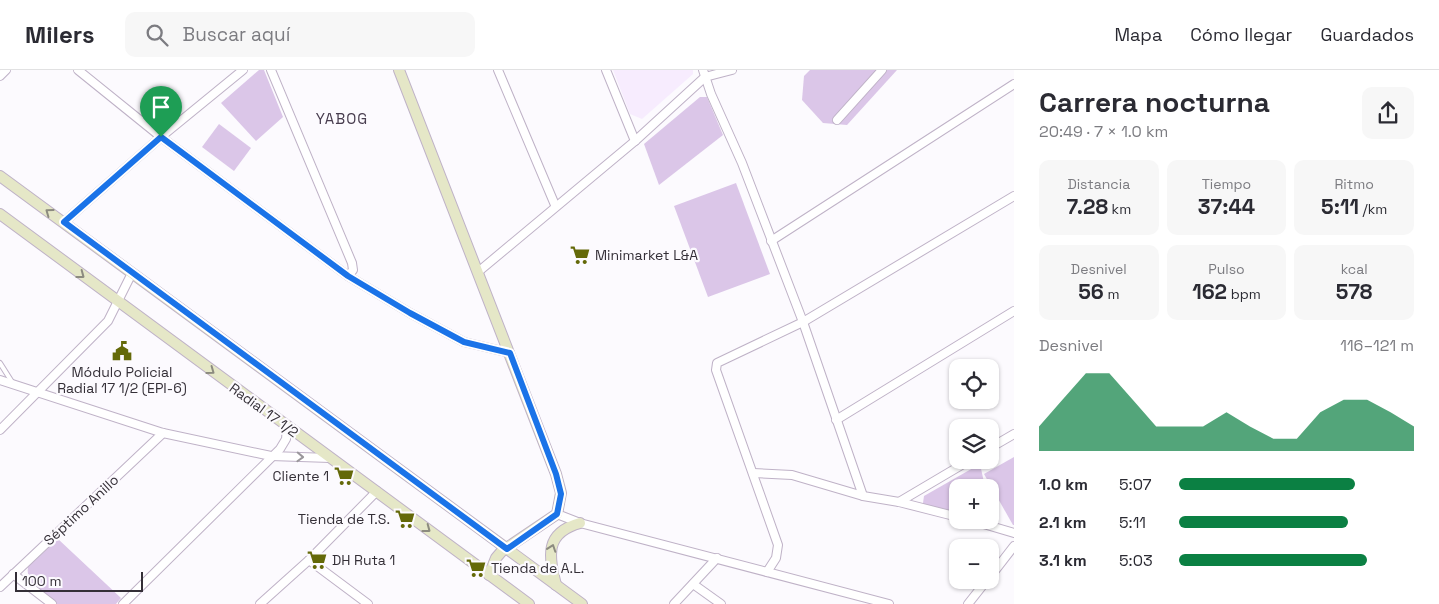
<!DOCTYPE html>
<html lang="es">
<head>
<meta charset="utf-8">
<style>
  :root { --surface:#fff; --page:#f7f7f7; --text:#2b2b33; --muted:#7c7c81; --line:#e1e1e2; --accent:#0b8043 }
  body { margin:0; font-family:"Space Grotesk",sans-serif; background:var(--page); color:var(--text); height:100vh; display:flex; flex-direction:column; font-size:19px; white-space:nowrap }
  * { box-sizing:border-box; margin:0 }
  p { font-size:16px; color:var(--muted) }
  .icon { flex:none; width:28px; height:28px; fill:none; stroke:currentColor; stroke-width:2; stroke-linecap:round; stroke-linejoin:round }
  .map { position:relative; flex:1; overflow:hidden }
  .panel { display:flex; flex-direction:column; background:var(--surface); width:425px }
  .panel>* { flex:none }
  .tools { position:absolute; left:949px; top:289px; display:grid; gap:10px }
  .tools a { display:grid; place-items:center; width:50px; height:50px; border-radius:10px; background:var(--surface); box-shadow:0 1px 4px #0004; font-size:25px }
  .scale { position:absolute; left:15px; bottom:12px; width:128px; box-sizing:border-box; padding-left:5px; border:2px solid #342f37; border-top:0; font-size:14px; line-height:18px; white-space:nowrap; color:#342f37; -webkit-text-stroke:4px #fcfafe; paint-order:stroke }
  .pin { position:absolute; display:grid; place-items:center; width:42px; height:42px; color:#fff; margin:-51px -21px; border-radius:50% 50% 50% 0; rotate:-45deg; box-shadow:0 0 5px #0007 }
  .pin .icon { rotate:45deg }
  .round { display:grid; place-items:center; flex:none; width:52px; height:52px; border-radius:10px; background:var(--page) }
  .overview { display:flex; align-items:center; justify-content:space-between; height:85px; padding:0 25px }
  h1 { font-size:28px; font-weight:700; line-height:38px }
  .metrics { display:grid; grid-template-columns:repeat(3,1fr); gap:8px; height:85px; padding:5px 25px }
  .metrics div { display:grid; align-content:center; border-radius:10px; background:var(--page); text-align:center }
  .metrics b { font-size:21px; font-weight:700 }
  .metrics small { font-size:14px; font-weight:400 }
  .metrics p { font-size:14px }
  .chart { height:140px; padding:10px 25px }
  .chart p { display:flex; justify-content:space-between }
  .chart svg { width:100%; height:90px; margin-top:5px; fill:var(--accent); opacity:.7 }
  ul { padding:0 25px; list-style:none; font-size:16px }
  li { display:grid; grid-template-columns:80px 60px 1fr; align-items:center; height:38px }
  li i { height:12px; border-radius:6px; background:var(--accent) }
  header { display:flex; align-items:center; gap:30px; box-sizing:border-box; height:70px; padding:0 25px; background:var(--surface); border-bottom:1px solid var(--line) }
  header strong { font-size:24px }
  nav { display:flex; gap:28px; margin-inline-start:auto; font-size:18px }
  .search { width:350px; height:45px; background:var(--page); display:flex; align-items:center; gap:12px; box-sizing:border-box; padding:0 18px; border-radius:10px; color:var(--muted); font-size:19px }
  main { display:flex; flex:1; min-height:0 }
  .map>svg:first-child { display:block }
</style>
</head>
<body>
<header>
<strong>Milers</strong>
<div class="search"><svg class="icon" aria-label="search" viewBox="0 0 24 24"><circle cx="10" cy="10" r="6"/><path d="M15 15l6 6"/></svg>Buscar aquí</div>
<nav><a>Mapa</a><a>Cómo llegar</a><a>Guardados</a></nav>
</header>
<main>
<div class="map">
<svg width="1014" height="534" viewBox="0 0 1014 534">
  <rect width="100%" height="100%" fill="#fcfafe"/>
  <polygon fill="#f7ecfe" points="613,0 693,0 693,4 642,49 630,44"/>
  <g fill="#dbc6e8">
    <polygon points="259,0 264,0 283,47 256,71 221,33"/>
    <polygon points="810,0 897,0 847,55 823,53 802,30 804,6"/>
    <polygon points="700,27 707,27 723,65 659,115 644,74"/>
    <polygon points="219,54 251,78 234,101 202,77"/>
    <polygon points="736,113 770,204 708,227 674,136"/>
    <polygon points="1014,387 1014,455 1013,455 984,404"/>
    <polygon points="980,394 985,417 958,418 957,445 925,436 923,433 924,426"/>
    <path d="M58,469L121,528L116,534H55C44,525 25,513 28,497Z"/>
  </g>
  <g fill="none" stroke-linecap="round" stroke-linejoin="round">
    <defs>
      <polyline id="lane" points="0,293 12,312"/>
      <g id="street">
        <polyline points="78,0 161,67 348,206 410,243 464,272 510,283"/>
        <polyline points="271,0 352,193 353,200 348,206"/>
        <polyline points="498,0 555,135"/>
        <polyline points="606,0 635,71"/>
        <polyline points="703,0 711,24 742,93 803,252 863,426"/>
        <polyline points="0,6 6,0"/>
        <polyline points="837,50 882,0"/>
        <polyline points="64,152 161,67 243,0"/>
        <polyline points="771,171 1014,14"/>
        <polyline points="478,202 635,71 705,7 732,0"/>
        <polyline points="0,310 163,363 271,386 330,388"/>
        <polyline points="836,350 1014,241"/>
        <polyline points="0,360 108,251 132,203"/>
        <polyline points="990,378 1014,364"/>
        <polyline points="753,403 792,405 863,426 899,432 958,447"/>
        <polyline points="899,432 970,390"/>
        <polyline points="557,444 580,453 889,534"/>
        <polyline points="970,450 1014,463"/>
        <polyline points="309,490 368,534"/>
        <polyline points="767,502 776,488 778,475 716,300 717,293 803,252 1014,126"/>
        <polyline points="13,504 52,534"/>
        <polyline points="990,507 1014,476"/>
        <polyline points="693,514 721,534"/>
        <polyline points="0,517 163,363"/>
        <polyline points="123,534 280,379 286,369 287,357"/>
        <polyline points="260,534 309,490 377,421"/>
        <polyline points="674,534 717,488"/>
        <polyline points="968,534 987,510"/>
      </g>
      <g id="secondary">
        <polyline points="399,0 556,404 561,423 557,444 502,481 496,488 489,505"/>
        <polyline points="0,106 582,534"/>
        <polyline points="0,144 529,534"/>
        <path d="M556,515C549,486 544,463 580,453"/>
      </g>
    </defs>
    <use href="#lane" stroke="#bfb2c7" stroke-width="6"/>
    <use href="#street" stroke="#bfb2c7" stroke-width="10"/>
    <use href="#secondary" stroke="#bfb2c7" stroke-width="12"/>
    <use href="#lane" stroke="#fff" stroke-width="4"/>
    <use href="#street" stroke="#fff" stroke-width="8"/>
    <use href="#secondary" stroke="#e5e7c7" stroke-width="10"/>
  </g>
  <defs><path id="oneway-chevron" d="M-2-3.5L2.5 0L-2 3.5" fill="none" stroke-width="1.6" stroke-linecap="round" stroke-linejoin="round" transform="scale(1.25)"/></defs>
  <g stroke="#8c8b7f">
    <use href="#oneway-chevron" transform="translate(49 142) rotate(-144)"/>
    <use href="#oneway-chevron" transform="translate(81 205) rotate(37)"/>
    <use href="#oneway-chevron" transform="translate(211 301) rotate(36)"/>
    <use href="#oneway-chevron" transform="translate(427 459) rotate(37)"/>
    <use href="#oneway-chevron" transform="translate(552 478) rotate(-71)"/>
  </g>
  <use stroke="#9a979b" href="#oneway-chevron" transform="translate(300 387) rotate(2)"/>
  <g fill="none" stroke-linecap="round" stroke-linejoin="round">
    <defs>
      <polygon id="route" points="161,67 348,206 410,243 464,272 510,283 556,404 561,424 557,444 507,479 64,152"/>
    </defs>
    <use href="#route" stroke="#fff" stroke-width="10"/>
    <use href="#route" stroke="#1a73e8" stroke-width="6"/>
  </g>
  <defs>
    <symbol id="supermarket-bare" viewBox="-9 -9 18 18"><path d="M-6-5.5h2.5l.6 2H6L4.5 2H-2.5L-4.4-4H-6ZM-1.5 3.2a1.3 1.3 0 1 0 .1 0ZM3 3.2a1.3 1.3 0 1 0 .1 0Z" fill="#646909" stroke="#fcfafe" stroke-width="2.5" paint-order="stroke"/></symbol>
    <symbol id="civic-bare" viewBox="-9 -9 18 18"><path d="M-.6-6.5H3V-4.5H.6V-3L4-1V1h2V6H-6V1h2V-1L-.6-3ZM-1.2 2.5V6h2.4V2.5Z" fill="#646909" stroke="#fcfafe" stroke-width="2.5" paint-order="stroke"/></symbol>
  </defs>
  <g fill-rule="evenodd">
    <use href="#supermarket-bare" x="566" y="171" width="28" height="28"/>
    <use href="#civic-bare" x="108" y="267" width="28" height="28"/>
    <use href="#supermarket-bare" x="330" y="392" width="28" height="28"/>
    <use href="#supermarket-bare" x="391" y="435" width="28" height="28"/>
    <use href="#supermarket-bare" x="303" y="476" width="28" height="28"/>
    <use href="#supermarket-bare" x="462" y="484" width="28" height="28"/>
  </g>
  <g text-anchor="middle" stroke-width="4.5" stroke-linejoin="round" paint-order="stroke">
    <g font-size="14" fill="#342f37" stroke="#fcfafe" text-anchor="start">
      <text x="595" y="190">Minimarket L&amp;A</text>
      <text x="122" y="307" text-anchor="middle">Módulo Policial<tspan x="122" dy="16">Radial 17 1/2 (EPI-6)</tspan></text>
      <text x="329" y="411" text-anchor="end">Cliente 1</text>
      <text x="390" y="454" text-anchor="end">Tienda de T.S.</text>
      <text x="332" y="495">DH Ruta 1</text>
      <text x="491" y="503">Tienda de A.L.</text>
    </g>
    <g font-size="14" fill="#342f37" stroke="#fcfafe">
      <text transform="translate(264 340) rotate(36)" y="5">Radial 17 1/2</text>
      <text transform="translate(81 440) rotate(-43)" y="5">Séptimo Anillo</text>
    </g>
    <g font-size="15" letter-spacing="1" fill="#483d4f" stroke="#fcfafe">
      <text x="342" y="54">YABOG</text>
    </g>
  </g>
</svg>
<div class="tools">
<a><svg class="icon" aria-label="locate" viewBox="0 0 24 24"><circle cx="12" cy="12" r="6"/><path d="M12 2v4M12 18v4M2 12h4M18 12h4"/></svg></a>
<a><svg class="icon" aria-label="layers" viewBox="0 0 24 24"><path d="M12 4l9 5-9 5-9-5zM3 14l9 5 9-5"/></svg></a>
<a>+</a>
<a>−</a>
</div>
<div class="scale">100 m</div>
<div class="pin" style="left:161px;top:67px;background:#1e9e55"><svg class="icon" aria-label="arrive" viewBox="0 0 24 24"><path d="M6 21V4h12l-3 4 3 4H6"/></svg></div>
</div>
<section class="panel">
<div class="overview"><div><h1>Carrera nocturna</h1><p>20:49 · 7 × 1.0 km</p></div><a class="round"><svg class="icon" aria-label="share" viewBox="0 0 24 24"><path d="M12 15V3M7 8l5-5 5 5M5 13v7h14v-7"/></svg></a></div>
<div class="metrics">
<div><p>Distancia</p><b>7.28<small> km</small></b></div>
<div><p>Tiempo</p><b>37:44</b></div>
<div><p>Ritmo</p><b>5:11<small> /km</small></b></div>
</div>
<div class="metrics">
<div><p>Desnivel</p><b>56<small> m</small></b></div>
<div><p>Pulso</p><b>162<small> bpm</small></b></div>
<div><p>kcal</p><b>578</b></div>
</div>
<div class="chart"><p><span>Desnivel</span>116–121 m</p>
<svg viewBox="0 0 160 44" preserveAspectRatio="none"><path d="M0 44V32L10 19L20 6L30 6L40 19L50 32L60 32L70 32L80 25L90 32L100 38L110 38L120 25L130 19L140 19L150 25L160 32V44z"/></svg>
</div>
<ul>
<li><b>1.0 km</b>5:07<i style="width:75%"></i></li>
<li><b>2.1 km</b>5:11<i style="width:72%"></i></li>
<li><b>3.1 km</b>5:03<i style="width:80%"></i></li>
</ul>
</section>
</main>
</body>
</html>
